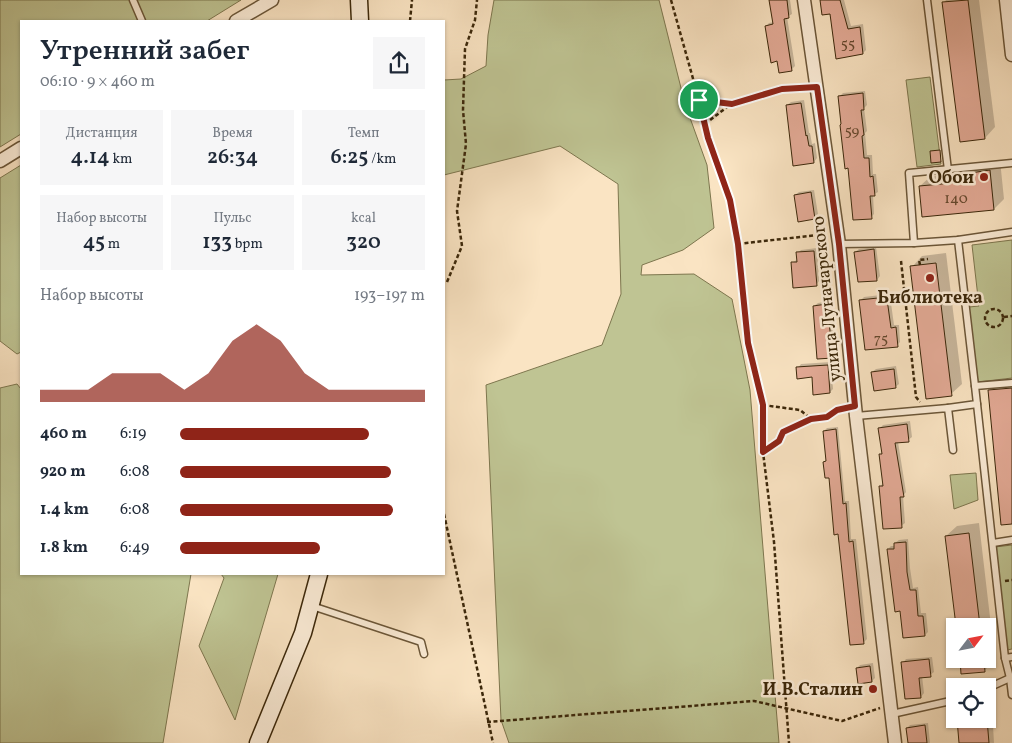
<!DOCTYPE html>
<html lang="ru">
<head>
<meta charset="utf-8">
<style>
  :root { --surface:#fff; --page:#f6f6f7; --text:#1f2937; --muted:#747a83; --accent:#8f2418 }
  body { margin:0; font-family:Vollkorn,serif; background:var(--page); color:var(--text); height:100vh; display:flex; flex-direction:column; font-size:19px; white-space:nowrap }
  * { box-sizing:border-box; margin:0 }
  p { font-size:16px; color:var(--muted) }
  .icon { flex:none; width:28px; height:28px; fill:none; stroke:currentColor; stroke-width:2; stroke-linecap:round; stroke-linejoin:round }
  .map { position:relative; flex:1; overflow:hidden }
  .panel { position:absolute; left:20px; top:20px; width:425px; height:555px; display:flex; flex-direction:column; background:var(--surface); border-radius:0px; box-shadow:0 1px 4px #0004 }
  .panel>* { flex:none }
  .needle { width:32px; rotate:58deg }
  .fabs { position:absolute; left:946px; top:618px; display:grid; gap:10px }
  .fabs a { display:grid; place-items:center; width:50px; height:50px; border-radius:0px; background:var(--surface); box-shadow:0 1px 4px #0004; font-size:25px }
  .pin { position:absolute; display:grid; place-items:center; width:42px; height:42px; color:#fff; margin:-21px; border:2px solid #fff; border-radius:50%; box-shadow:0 1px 5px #0007 }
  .round { display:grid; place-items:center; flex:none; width:52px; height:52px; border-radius:0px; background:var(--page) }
  .headline { display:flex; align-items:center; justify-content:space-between; height:85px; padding:0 20px }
  h1 { font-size:28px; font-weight:600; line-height:38px }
  .metrics { display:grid; grid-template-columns:repeat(3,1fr); gap:8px; height:85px; padding:5px 20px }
  .metrics div { display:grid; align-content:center; border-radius:0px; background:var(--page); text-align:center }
  .metrics b { font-size:21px; font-weight:600 }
  .metrics small { font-size:14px; font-weight:400 }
  .metrics p { font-size:14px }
  .chart { height:140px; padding:10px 20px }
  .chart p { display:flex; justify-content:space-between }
  .chart svg { width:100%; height:90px; margin-top:5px; fill:var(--accent); opacity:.7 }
  ul { padding:0 20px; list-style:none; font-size:16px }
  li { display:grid; grid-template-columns:80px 60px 1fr; align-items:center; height:38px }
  li i { height:12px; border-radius:6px; background:var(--accent) }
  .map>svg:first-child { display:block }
</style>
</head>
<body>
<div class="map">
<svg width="1012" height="743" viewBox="0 0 1012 743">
  <rect width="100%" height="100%" fill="#fae4c3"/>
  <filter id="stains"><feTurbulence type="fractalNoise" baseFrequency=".004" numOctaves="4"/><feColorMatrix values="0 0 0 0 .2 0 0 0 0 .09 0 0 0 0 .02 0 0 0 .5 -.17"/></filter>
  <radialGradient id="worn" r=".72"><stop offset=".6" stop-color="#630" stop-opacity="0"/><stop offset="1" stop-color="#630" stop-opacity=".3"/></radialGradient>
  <g fill="#bfc493" stroke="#7d764e">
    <polygon points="0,0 241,0 207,21 21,21 21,134 0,147"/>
    <polygon points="494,0 659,0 685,104 707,165 714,228 683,250 642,265 641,275 694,274 732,299 750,390 779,743 509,743 501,720 486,385 602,345 621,294 618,184 560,146 444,175 444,80 461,79 486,66 488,35"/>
    <polygon points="930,77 941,164 917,167 906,80"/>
    <polygon points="21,165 21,352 17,354 0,341 0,178"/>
    <polygon points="1012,240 1012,378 978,382 969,307 979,306 972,245"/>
    <polygon points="17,384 21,389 21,574 191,574 163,743 0,743 0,388"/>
    <polygon points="976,473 978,500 954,509 950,475"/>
    <polygon points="1012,545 1012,649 1007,650 995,547"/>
    <polygon points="221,574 278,574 235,720 199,646 224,578"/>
  </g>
  <g fill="#0003">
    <polygon points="771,0 790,0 792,14 787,17 795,66 791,70 778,60 766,26 769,23 774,22"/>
    <polygon points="821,0 844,0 851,26 863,24 866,50 863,53"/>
    <polygon points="946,0 979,0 995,127 985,138 944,3"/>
    <polygon points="865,91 867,105 864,108 867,131 865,133 867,155 872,155 873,174 876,174 878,192 873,195 874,214 871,217 849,167 840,96 843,93"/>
    <polygon points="804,100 809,133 810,133 812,144 815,143 817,158 814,162 787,105 791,102"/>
    <polygon points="1000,160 1004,199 994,209 920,186 931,176 968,173 976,164"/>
    <polygon points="814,190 818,214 815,218 795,195 799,192"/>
    <polygon points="876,247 880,276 877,280 855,252 859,249"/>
    <polygon points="817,248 819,281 816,285 792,263 798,259 798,253 801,250"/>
    <polygon points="946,253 962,384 951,394 912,267 922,256"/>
    <polygon points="881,295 881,298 890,296 894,325 899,325 900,342 897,345 860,301 864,297"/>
    <polygon points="830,301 835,353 832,356 814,306 818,303"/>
    <polygon points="831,362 833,389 830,392 813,376 798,368 801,364"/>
    <polygon points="896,366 899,384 895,387 872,372 876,369"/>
    <polygon points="1012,379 1012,523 989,390 999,380"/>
    <polygon points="910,421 912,437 908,440 898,442 906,492 903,496 905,523 901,526 880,487 883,483 880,455 883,452 880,428 883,425"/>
    <polygon points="838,427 845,501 849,501 851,539 856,539 867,639 864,642 851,644 839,533 830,476 824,462 827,460 824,431 827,428"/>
    <polygon points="979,523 995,660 985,670 963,673 961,659 988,659 988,626 957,626 946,536 957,526"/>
    <polygon points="908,539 910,568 913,588 918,587 921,613 926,613 928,632 925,635 901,610 888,549 891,546 895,546 895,543 899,540"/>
    <polygon points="932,657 934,672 930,675 922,676 924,693 921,697 903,663 906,659"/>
    <polygon points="873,663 875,678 872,681 857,668 860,665"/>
    <polygon points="992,708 994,743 960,742 958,719 988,719 988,709"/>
    <polygon points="928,723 930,743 909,743 907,728 910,725"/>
  </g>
  <g fill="#e3aa96" stroke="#3b270a">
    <polygon points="769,0 787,0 789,18 784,19 792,71 779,73 777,61 771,63 765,26 773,24"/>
    <polygon points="820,0 840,0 848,29 860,27 863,54 836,59 830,14 822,15"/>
    <polygon points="968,0 985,139 960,142 942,2"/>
    <polygon points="863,93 864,110 861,110 864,135 862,136 864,158 869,158 870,177 873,176 875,196 870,196 872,219 853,220 848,168 845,169 840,125 841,124 838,96"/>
    <polygon points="801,103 806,136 807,135 809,146 812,146 814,163 793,166 786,105"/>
    <polygon points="940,150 941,162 931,163 930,151"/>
    <polygon points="990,170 994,210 922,217 919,186 964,182 964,174"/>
    <polygon points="811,192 815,219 798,222 794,195"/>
    <polygon points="874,249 877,281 858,282 854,252"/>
    <polygon points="814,251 817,286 793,288 791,262 797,262 796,252"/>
    <polygon points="936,263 952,396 926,399 910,266"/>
    <polygon points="878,298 878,300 887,299 891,328 896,327 898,347 865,350 859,300"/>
    <polygon points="827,304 833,358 817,359 813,306"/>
    <polygon points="828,365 830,393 813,395 812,377 797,379 796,367"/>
    <polygon points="894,369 896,388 874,391 871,372"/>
    <polygon points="1012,388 1012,524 1001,525 988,390"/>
    <polygon points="907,424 909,442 895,443 904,497 900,497 902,528 883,529 879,486 883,486 879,454 882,454 878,428"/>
    <polygon points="836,429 843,504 846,503 849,542 853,541 864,644 850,645 838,534 834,535 829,478 825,478 823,462 826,461 823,431"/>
    <polygon points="969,533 980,626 956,626 945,536"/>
    <polygon points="906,542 907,572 910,590 916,590 918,616 923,616 925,636 903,638 900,611 895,612 887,549 894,549 894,543"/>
    <polygon points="929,659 931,677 919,678 921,698 905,699 901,662"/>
    <polygon points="960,659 984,659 985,672 961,674"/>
    <polygon points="870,666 872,682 858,684 856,668"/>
    <polygon points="957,719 987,719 989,743 959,743"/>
    <polygon points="925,725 927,743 908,743 906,728"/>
  </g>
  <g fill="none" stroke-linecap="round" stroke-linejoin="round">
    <defs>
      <g id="lane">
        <polyline points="133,0 142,21"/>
        <polyline points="927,0 948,170"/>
        <polyline points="958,240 975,386"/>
        <polyline points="914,243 909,173 1012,163"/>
        <polyline points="839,244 914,243 958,240 1012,232"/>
        <polyline points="977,404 1005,658"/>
        <polyline points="948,408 977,404 975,386 1012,383"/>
        <polyline points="856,416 948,408 953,450"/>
        <polyline points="993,543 1012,540"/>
        <polyline points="312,606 421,642 424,654"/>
        <polyline points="1012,657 1005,658 1010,678 1012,695"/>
        <polyline points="988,688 1010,678"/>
        <polyline points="892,714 955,700"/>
      </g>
      <g id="street">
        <polyline points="804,0 839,244 856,416 895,743"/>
        <polyline points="1006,0 1012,55"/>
        <polyline points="236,21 272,0"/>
        <polyline points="0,161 21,148"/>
      </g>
      <g id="secondary">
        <polyline points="359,0 360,21"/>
        <polyline points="258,743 303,633 319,574"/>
      </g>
    </defs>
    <use href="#lane" stroke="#6b5638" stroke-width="9"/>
    <use href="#street" stroke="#6b5638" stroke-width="15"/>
    <use href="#secondary" stroke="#3b270a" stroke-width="19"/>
    <g stroke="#3b270a" stroke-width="2.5" stroke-dasharray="4 2.5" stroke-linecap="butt">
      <polyline points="671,0 699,100 708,138 730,200 738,244 748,343 763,405 763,452 774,542 789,743"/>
      <polyline points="410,21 412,0"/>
      <polyline points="699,100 730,104"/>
      <polyline points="705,124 731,104 782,89 806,88"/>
      <polyline points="738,244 826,234"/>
      <polyline points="901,261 916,397 920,402"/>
      <polyline points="920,265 919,260 928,259"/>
      <polyline points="447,282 462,246 457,211 466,144 463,110 465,49 475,20 477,0"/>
      <circle cx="994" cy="318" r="9"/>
      <polyline points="1004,317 1012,316"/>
      <polyline points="763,405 800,410 811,419 827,417 837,410 843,408"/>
      <polyline points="763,452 779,441 783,432 811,419"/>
      <polyline points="444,514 493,743"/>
      <polyline points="1005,581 1012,580"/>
      <polyline points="487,722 754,701 842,721 880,708"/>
    </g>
    <use href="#lane" stroke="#fcedd8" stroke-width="6"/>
    <use href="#street" stroke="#fcedd8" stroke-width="12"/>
    <use href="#secondary" stroke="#fcedd8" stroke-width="16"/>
  </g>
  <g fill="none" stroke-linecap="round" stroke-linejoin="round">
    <defs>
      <polygon id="route" points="817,87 839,244 855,406 837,410 827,417 811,419 783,432 779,441 763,452 763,405 748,343 738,244 730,200 708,138 699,100 732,104 782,89"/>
    </defs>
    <use href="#route" stroke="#fff" stroke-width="10"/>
    <use href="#route" stroke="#8f2418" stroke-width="6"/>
  </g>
  <g fill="#8f2418" stroke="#fcedd8" stroke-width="2">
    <circle cx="984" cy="177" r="5"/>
    <circle cx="930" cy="278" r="5"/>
    <circle cx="873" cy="689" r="5"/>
  </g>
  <g text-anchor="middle" stroke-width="5" stroke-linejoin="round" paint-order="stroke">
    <g font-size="15" fill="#65482d">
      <text x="848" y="48">55</text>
      <text x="852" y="135">59</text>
      <text x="956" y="203">140</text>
      <text x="881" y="343">75</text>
    </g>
    <g font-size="18" font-weight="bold" fill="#3b270a" stroke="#fcedd8" text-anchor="end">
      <text x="974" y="183">Обои</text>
      <text x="930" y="303" text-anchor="middle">Библиотека</text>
      <text x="863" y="695">И.В.Сталин</text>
    </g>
    <g font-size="18" fill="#3b270a" stroke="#fcedd8">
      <text transform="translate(826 299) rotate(-96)" y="6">улица Луначарского</text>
    </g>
  </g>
  <rect width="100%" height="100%" filter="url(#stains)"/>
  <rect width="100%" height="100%" fill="url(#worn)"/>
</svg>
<div class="fabs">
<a><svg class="needle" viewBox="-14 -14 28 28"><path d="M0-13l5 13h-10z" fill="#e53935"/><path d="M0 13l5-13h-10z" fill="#747a83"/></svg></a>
<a><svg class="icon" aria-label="locate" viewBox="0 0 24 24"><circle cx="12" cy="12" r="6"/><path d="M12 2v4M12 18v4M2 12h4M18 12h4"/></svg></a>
</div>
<div class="pin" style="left:699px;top:100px;background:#1e9e55"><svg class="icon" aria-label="arrive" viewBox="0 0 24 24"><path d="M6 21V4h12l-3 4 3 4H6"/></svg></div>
<section class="panel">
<div class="headline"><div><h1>Утренний забег</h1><p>06:10 · 9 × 460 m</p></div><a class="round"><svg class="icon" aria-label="share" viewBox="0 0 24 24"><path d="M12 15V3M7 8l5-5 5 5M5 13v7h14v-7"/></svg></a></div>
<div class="metrics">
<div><p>Дистанция</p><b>4.14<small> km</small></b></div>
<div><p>Время</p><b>26:34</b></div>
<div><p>Темп</p><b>6:25<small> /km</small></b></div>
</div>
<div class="metrics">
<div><p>Набор высоты</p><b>45<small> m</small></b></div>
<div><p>Пульс</p><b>133<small> bpm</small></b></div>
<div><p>kcal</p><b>320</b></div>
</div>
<div class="chart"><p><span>Набор высоты</span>193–197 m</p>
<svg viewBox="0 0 160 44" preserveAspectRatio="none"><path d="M0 44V38L10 38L20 38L30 30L40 30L50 30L60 38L70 30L80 14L90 6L100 14L110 30L120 38L130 38L140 38L150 38L160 38V44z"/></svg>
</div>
<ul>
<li><b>460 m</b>6:19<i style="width:77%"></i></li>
<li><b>920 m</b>6:08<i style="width:86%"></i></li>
<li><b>1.4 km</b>6:08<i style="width:87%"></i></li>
<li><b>1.8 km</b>6:49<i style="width:57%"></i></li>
</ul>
</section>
</div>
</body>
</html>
